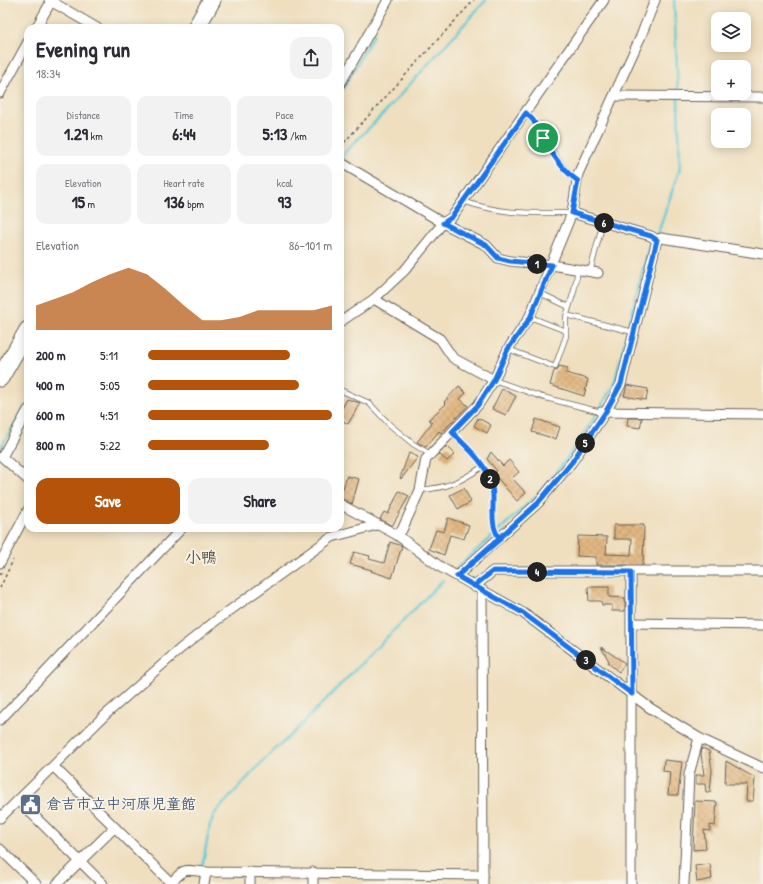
<!DOCTYPE html>
<html lang="en">
<head>
<meta charset="utf-8">
<style>
  :root { --surface:#fff; --page:#f2f2f3; --text:#2b2b33; --muted:#7c7c81; --accent:#b45309 }
  body { margin:0; font-family:"Patrick Hand","Klee One",sans-serif; background:var(--page); color:var(--text); height:100vh; display:flex; flex-direction:column; font-size:15px; white-space:nowrap }
  * { box-sizing:border-box; margin:0 }
  p { font-size:13px; color:var(--muted) }
  .icon { flex:none; width:22px; height:22px; fill:none; stroke:currentColor; stroke-width:2; stroke-linecap:round; stroke-linejoin:round }
  .map { position:relative; flex:1; overflow:hidden }
  .details { position:absolute; left:24px; top:24px; width:320px; height:508px; display:flex; flex-direction:column; background:var(--surface); border-radius:12px; box-shadow:0 2px 10px #0003 }
  .details>* { flex:none }
  .fabs { position:absolute; left:711px; top:12px; display:grid; gap:8px }
  .fabs a { display:grid; place-items:center; width:40px; height:40px; border-radius:8px; background:var(--surface); box-shadow:0 2px 10px #0003; font-size:20px }
  .pin { position:absolute; display:grid; place-items:center; width:34px; height:34px; color:#fff; margin:-17px; border:2px solid #fff; border-radius:50%; box-shadow:0 1px 4px #0007 }
  .km { position:absolute; width:20px; height:20px; margin:-10px; border-radius:50%; background:#222; color:#fff; font-size:11px; line-height:20px; text-align:center }
  .round { display:grid; place-items:center; flex:none; width:42px; height:42px; border-radius:12px; background:var(--page) }
  .headline { display:flex; align-items:center; justify-content:space-between; height:68px; padding:0 12px }
  h1 { font-size:22px; font-weight:800; line-height:30px }
  .stats { display:grid; grid-template-columns:repeat(3,1fr); gap:6px; height:68px; padding:4px 12px }
  .stats div { display:grid; align-content:center; border-radius:10px; background:var(--page); text-align:center }
  .stats b { font-size:17px; font-weight:800 }
  .stats small { font-size:11px; font-weight:400 }
  .stats p { font-size:11px }
  .chart { height:112px; padding:8px 12px }
  .chart p { display:flex; justify-content:space-between }
  .chart svg { width:100%; height:72px; margin-top:4px; fill:var(--accent); opacity:.7 }
  .action { display:flex; gap:8px; margin-top:auto; padding:8px 12px }
  .action a { flex:1; height:46px; border-radius:12px; background:var(--accent); color:#fff; font-size:16px; font-weight:800; line-height:46px; text-align:center }
  .action a+a { background:var(--page); color:var(--text) }
  ul { padding:0 12px; list-style:none; font-size:13px }
  li { display:grid; grid-template-columns:64px 48px 1fr; align-items:center; height:30px }
  li i { height:10px; border-radius:5px; background:var(--accent) }
  .map>svg:first-child { display:block }
</style>
</head>
<body>
<div class="map">
<svg width="763" height="884" viewBox="0 0 763 884">
  <defs>
    <pattern id="building-cross-hatch" width="8" height="8" patternUnits="userSpaceOnUse"><rect width="8" height="8" fill="#e2b882"/><path d="M0 0l8 8M0 8l8-8" fill="none" stroke="#c19e70"/></pattern>
  </defs>
  <rect width="100%" height="100%" fill="#f7f3e8"/>
  <filter id="ink" filterUnits="userSpaceOnUse"><feTurbulence type="fractalNoise" baseFrequency=".025" numOctaves="2"/><feDisplacementMap in="SourceGraphic" scale="8" xChannelSelector="R" yChannelSelector="G"/><feConvolveMatrix kernelMatrix="1 2 1 2 8 2 1 2 1" color-interpolation-filters="sRGB"/></filter>
  <filter id="wash" filterUnits="userSpaceOnUse"><feTurbulence type="fractalNoise" baseFrequency=".012" numOctaves="4" result="noise"/><feDisplacementMap in="SourceGraphic" scale="16" xChannelSelector="R" yChannelSelector="G"/><feGaussianBlur stdDeviation="0.9" result="paint"/><feColorMatrix in="noise" values="0 0 0 0 0 0 0 0 0 0 0 0 0 0 0 0 0 1.4 0 .05"/><feComposite in="paint" operator="in"/></filter>
  <g filter="url(#wash)">
    <rect width="100%" height="100%" fill="#efdfbf"/>
    <g fill="none" stroke-linecap="round" stroke-linejoin="round">
      <g stroke="#5cc8d4" stroke-width="2.5">
        <polyline points="674,0 678,93"/>
        <polyline points="340,94 374,34"/>
        <polyline points="343,159 343,154 385,112 486,0"/>
        <polyline points="0,448 28,403"/>
        <polyline points="458,567 540,493 566,460 595,417 614,384 650,242 658,233 680,168 678,98"/>
        <polyline points="199,884 210,825 215,813 264,760 294,732 443,580"/>
      </g>
    </g>
    <g id="blocks">
      <g fill="url(#building-cross-hatch)">
        <polygon points="559,366 568,368 566,373 588,379 584,396 550,385 554,371 558,370"/>
        <polygon points="627,385 648,389 646,400 624,396"/>
        <polygon points="459,386 466,393 460,399 468,406 441,433 439,431 426,447 417,442 432,423 429,419 446,404 444,402"/>
        <polygon points="502,389 516,396 506,415 492,409"/>
        <polygon points="347,399 360,403 348,424 340,419 340,412"/>
        <polygon points="478,418 491,425 487,433 474,426"/>
        <polygon points="628,418 642,418 640,428 627,426"/>
        <polygon points="536,419 560,427 556,439 532,432"/>
        <polygon points="447,446 455,454 447,461 439,454"/>
        <polygon points="491,452 503,466 509,460 519,472 512,478 526,493 517,501 494,474 497,471 487,459"/>
        <polygon points="409,453 418,457 401,479 400,478"/>
        <polygon points="347,476 359,479 352,504 340,498"/>
        <polygon points="464,488 471,502 458,509 450,495"/>
        <polygon points="399,491 409,496 392,526 380,519 384,512 388,514"/>
        <polygon points="448,518 469,525 464,539 450,535 444,555 429,549 436,530 444,532"/>
        <polygon points="614,525 644,525 643,565 596,565 596,557 577,556 578,536 607,537 606,554 631,555 632,539 614,539"/>
        <polygon points="390,542 402,546 392,578 371,571 372,570 350,564 354,552 370,556 369,559 384,563"/>
        <polygon points="588,587 609,587 609,597 625,598 625,611 612,611 612,605 602,605 601,601 589,601"/>
        <polygon points="601,647 625,663 619,672 608,663 609,661"/>
        <polygon points="702,748 709,751 712,770 710,792 706,792 705,784 696,784 696,775 704,775 701,754"/>
        <polygon points="664,760 682,762 678,795 668,795 670,772 663,771"/>
        <polygon points="726,761 755,778 753,801 746,801 747,784 725,784"/>
        <polygon points="695,801 717,802 715,826 710,825 710,831 704,830 706,849 693,850"/>
        <polygon points="710,864 712,879 697,882 695,866"/>
      </g>
    </g>
  </g>
  <g filter="url(#ink)">
    <use href="#blocks" fill-opacity="0" stroke="#666055" stroke-width="1"/>
    <g fill="none" stroke-linecap="round" stroke-linejoin="round">
      <defs>
        <g id="lane">
          <path d="M526,113C547,134 553,163 578,181"/>
          <path d="M463,201C503,215 530,213 572,213"/>
          <polyline points="590,272 603,222"/>
          <polyline points="540,293 569,307"/>
          <polyline points="570,316 633,332"/>
          <polyline points="530,317 566,331"/>
          <polyline points="508,349 555,367 566,336 566,317 574,291 578,270"/>
          <polyline points="494,380 542,397 601,412"/>
          <polyline points="340,390 369,403 390,425 413,444 430,454"/>
          <path d="M451,432C466,447 485,462 491,482C497,501 487,522 500,539"/>
          <path d="M420,490C447,488 460,482 482,467"/>
        </g>
        <g id="street">
          <polyline points="49,0 97,28"/>
          <polyline points="36,28 52,0"/>
          <polyline points="340,84 388,0"/>
          <polyline points="0,93 28,42"/>
          <polyline points="614,96 763,97"/>
          <polyline points="340,162 443,223 486,245 498,258 510,261 552,265 598,273"/>
          <polyline points="572,213 651,236 657,240"/>
          <polyline points="657,240 661,238 763,254"/>
          <polyline points="374,299 440,339 453,358 494,380"/>
          <polyline points="340,322 374,299 405,270 443,223 452,217 604,0"/>
          <polyline points="28,410 2,457 28,480"/>
          <polyline points="601,412 763,414"/>
          <polyline points="340,504 397,535 442,568 523,613 650,708 699,738 763,768"/>
          <polyline points="397,535 402,530 420,490 426,459 478,405 494,380 508,349 529,318 572,213 578,174 641,36 655,0"/>
          <polyline points="0,563 28,510"/>
          <polyline points="457,576 538,503 572,462 605,413 621,384 657,240"/>
          <polyline points="474,587 493,571 763,571"/>
          <polyline points="482,591 483,884"/>
          <polyline points="632,623 763,625"/>
          <polyline points="0,720 182,528"/>
          <polyline points="54,767 172,884"/>
          <polyline points="18,800 103,884"/>
          <polyline points="0,818 103,717 180,649 218,619 332,537 377,525"/>
          <polyline points="0,849 36,884"/>
          <polyline points="250,872 250,884"/>
          <polyline points="313,872 313,884"/>
          <polyline points="57,884 114,828"/>
          <path d="M170,884C187,866 183,870 206,872L483,875"/>
          <polyline points="204,884 206,872"/>
          <polyline points="631,884 631,573"/>
          <polyline points="684,884 689,774 699,738"/>
        </g>
        <g id="highway">
          <polyline points="196,28 212,0"/>
          <polyline points="0,378 28,330"/>
        </g>
      </defs>
      <use href="#lane" stroke="#666055" stroke-width="6"/>
      <use href="#street" stroke="#666055" stroke-width="11"/>
      <use href="#highway" stroke="#666055" stroke-width="19"/>
      <g stroke="#666055" stroke-width="1.5" stroke-dasharray="3 3" stroke-linecap="butt">
        <polyline points="340,147 474,0"/>
        <polyline points="0,575 2,571"/>
        <polyline points="0,588 13,560"/>
      </g>
      <use href="#lane" stroke="#fff" stroke-width="4.5"/>
      <use href="#street" stroke="#fff" stroke-width="9"/>
      <use href="#highway" stroke="#fff" stroke-width="17"/>
    </g>
  </g>
  <g fill="none" stroke-linecap="round" stroke-linejoin="round" filter="url(#ink)">
    <defs>
      <path id="route" d="M543,138L533,120L526,113L452,217L443,223L486,245L498,258L510,261L552,265L530,318L508,349L494,380L478,405L452,432C466,447 485,462 491,482C497,501 487,522 500,539L457,576L523,613L632,694L631,572L493,571L474,586L457,576L538,503L572,462L605,413L621,384L657,240L651,236L572,213L578,181C562,170 553,155 543,138"/>
    </defs>
    <use href="#route" stroke="#fff" stroke-width="8"/>
    <use href="#route" stroke="#1a73e8" stroke-width="5"/>
  </g>
  <defs>
    <symbol id="civic-square" viewBox="-11 -11 22 22"><rect x="-9" y="-9" width="18" height="18" rx="4" fill="#5c6f8a" stroke="#f7f3e8"/><path d="M-.6-6.5H3V-4.5H.6V-3L4-1V1h2V6H-6V1h2V-1L-.6-3ZM-1.2 2.5V6h2.4V2.5Z" fill="#fff"/></symbol>
  </defs>
  <g fill-rule="evenodd">
    <use href="#civic-square" x="18" y="792" width="25" height="25"/>
  </g>
  <g text-anchor="middle" stroke-width="3.5" stroke-linejoin="round" paint-order="stroke">
    <g font-size="15" font-weight="bold" fill="#4e5e75" stroke="#f7f3e8" text-anchor="start">
      <text x="46" y="809">倉吉市立中河原児童館</text>
    </g>
    <g font-size="16" font-weight="bold" fill="#615340" stroke="#f7f3e8">
      <text x="201" y="563">小鴨</text>
    </g>
  </g>
</svg>
<div class="fabs">
<a><svg class="icon" aria-label="layers" viewBox="0 0 24 24"><path d="M12 4l9 5-9 5-9-5zM3 14l9 5 9-5"/></svg></a>
<a>+</a>
<a>−</a>
</div>
<div class="pin" style="left:543px;top:138px;background:#1e9e55"><svg class="icon" aria-label="arrive" viewBox="0 0 24 24"><path d="M6 21V4h12l-3 4 3 4H6"/></svg></div>
<b class="km" style="left:537px;top:264px">1</b>
<b class="km" style="left:490px;top:479px">2</b>
<b class="km" style="left:586px;top:660px">3</b>
<b class="km" style="left:537px;top:572px">4</b>
<b class="km" style="left:585px;top:443px">5</b>
<b class="km" style="left:604px;top:223px">6</b>
<section class="details">
<div class="headline"><div><h1>Evening run</h1><p>18:34</p></div><a class="round"><svg class="icon" aria-label="share" viewBox="0 0 24 24"><path d="M12 15V3M7 8l5-5 5 5M5 13v7h14v-7"/></svg></a></div>
<div class="stats">
<div><p>Distance</p><b>1.29<small> km</small></b></div>
<div><p>Time</p><b>6:44</b></div>
<div><p>Pace</p><b>5:13<small> /km</small></b></div>
</div>
<div class="stats">
<div><p>Elevation</p><b>15<small> m</small></b></div>
<div><p>Heart rate</p><b>136<small> bpm</small></b></div>
<div><p>kcal</p><b>93</b></div>
</div>
<div class="chart"><p><span>Elevation</span>86–101 m</p>
<svg viewBox="0 0 160 44" preserveAspectRatio="none"><path d="M0 44V29L10 25L20 21L30 15L40 10L50 6L60 10L70 19L80 29L90 38L100 38L110 36L120 32L130 32L140 32L150 32L160 29V44z"/></svg>
</div>
<ul>
<li><b>200 m</b>5:11<i style="width:77%"></i></li>
<li><b>400 m</b>5:05<i style="width:82%"></i></li>
<li><b>600 m</b>4:51<i style="width:100%"></i></li>
<li><b>800 m</b>5:22<i style="width:66%"></i></li>
</ul>
<div class="action"><a>Save</a><a>Share</a></div>
</section>
</div>
</body>
</html>
